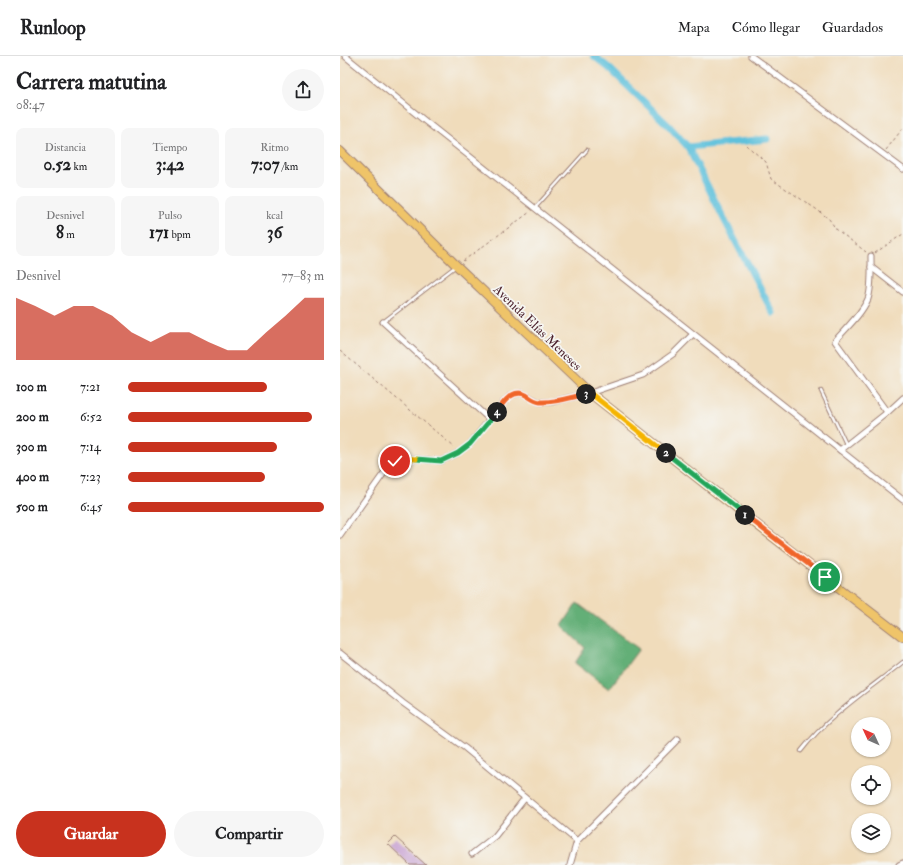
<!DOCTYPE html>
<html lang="es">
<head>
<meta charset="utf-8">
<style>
  :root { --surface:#fff; --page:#f6f6f6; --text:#202124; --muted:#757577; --line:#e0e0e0; --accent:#c8321e }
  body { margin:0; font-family:"IM FELL Double Pica",serif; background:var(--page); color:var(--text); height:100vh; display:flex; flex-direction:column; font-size:15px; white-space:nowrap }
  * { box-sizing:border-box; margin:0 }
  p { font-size:13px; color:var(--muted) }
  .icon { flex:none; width:22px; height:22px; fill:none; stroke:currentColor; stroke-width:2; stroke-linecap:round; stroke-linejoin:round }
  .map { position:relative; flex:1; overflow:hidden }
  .panel { display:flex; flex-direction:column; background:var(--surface); width:340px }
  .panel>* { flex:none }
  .needle { width:26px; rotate:314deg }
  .buttons { position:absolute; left:511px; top:661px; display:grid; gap:8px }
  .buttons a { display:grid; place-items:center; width:40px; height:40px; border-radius:50%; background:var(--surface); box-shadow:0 1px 3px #0004; font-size:20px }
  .pin { position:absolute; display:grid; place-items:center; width:34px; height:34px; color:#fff; margin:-17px; border:2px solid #fff; border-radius:50%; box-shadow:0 1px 4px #0007 }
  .km { position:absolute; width:20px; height:20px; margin:-10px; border-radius:50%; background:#222; color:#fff; font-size:11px; line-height:20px; text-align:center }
  .round { display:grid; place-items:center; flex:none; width:42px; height:42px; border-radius:21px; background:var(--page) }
  .overview { display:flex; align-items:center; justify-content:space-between; height:68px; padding:0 16px }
  h1 { font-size:22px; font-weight:700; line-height:30px }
  .figures { display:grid; grid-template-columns:repeat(3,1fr); gap:6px; height:68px; padding:4px 16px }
  .figures div { display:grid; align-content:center; border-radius:8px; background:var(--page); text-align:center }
  .figures b { font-size:17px; font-weight:700 }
  .figures small { font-size:11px; font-weight:400 }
  .figures p { font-size:11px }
  .chart { height:112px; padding:8px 16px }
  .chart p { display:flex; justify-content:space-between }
  .chart svg { width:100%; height:72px; margin-top:4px; fill:var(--accent); opacity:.7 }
  .action { display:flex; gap:8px; margin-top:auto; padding:8px 16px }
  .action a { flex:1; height:46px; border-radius:24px; background:var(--accent); color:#fff; font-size:16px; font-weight:700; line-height:46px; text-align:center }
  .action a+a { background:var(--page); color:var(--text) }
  ul { padding:0 16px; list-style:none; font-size:13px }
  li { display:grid; grid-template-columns:64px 48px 1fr; align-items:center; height:30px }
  li i { height:10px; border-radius:5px; background:var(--accent) }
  header { display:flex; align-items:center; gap:24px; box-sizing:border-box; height:56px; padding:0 20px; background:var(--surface); border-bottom:1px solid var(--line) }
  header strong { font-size:19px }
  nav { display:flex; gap:22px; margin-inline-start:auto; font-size:14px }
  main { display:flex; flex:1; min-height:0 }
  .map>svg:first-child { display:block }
</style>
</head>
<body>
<header>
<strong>Runloop</strong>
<nav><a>Mapa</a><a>Cómo llegar</a><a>Guardados</a></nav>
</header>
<main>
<section class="panel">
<div class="overview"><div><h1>Carrera matutina</h1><p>08:47</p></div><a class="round"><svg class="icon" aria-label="share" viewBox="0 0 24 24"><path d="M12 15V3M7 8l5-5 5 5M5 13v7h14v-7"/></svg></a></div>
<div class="figures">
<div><p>Distancia</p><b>0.52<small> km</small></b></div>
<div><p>Tiempo</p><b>3:42</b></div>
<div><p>Ritmo</p><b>7:07<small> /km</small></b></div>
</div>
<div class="figures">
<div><p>Desnivel</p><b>8<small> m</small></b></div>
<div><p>Pulso</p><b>171<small> bpm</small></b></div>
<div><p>kcal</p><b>36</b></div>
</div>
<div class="chart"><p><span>Desnivel</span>77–83 m</p>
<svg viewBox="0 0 160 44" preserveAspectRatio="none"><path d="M0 44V6L10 11L20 17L30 11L40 11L50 17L60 27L70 33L80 27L90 27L100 33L110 38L120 38L130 27L140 17L150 6L160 6V44z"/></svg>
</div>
<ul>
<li><b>100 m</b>7:21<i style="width:71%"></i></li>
<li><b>200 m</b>6:52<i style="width:94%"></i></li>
<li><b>300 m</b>7:14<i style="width:76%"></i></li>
<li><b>400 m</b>7:23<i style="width:70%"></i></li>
<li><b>500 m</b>6:45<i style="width:100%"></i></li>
</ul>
<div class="action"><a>Guardar</a><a>Compartir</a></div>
</section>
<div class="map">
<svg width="563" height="809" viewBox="0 0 563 809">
  <rect width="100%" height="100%" fill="#f6f6f2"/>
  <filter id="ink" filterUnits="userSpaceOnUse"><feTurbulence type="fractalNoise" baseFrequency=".025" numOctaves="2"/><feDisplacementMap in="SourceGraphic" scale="8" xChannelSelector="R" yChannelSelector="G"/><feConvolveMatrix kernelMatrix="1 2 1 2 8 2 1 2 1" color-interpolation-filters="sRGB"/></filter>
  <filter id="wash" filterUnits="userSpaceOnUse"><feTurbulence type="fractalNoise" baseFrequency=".012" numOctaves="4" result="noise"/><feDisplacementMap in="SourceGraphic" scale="16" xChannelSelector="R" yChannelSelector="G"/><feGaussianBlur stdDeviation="0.9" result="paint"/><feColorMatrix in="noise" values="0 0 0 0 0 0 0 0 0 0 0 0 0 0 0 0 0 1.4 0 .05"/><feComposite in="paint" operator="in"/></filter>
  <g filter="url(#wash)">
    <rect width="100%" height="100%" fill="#f0dcbb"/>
    <polygon fill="#64af77" stroke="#576751" points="237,547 299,593 269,633 235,607 245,592 222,570"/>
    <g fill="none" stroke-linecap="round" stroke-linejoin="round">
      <g stroke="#5ec1dc" stroke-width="7">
        <polyline points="254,0 269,12 330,71 348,91 385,165 433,257"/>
        <polyline points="348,91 427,83"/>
      </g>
    </g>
    <g id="blocks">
      <polygon fill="#c399cf" points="55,781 86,809 70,809 48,788"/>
    </g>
  </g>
  <g filter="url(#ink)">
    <use href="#blocks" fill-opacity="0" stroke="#9d7e73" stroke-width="1"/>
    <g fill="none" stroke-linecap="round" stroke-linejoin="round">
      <defs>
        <g id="lane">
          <polyline points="195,152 247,94"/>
          <polyline points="43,266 116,210"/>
          <polyline points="481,335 506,388"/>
          <path d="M461,695C489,659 528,634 563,606"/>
        </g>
        <g id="street">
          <polyline points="5,0 85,65 563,444"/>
          <polyline points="411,0 563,113"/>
          <path d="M531,200C531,212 532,232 528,243C521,259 506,272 495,285L547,356"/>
          <polyline points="531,211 563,236"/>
          <polyline points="43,266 150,364"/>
          <polyline points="500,394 549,355 563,342"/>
          <polyline points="0,479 49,410 55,405 66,402 101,405 118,397 130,388 163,347 170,340 175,338 182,337 199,346 211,346 250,337 303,319 333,298 353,278"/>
          <polyline points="0,597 63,647 125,692 237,785"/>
          <polyline points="132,798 155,780 185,742"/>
          <polyline points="230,809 237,785 338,683"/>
          <polyline points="559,809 563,807"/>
        </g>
        <polyline id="primary" points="0,95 117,210 250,337 407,461 563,581"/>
      </defs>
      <use href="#lane" stroke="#9d7e73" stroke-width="4.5"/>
      <use href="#street" stroke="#9d7e73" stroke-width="7"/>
      <use href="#primary" stroke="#9d7e73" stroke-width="10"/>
      <g stroke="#9d7e73" stroke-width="1" stroke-dasharray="3 3" stroke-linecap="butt">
        <polyline points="406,89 426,106 431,123 476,153 489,163 496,173 526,196"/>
        <polyline points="546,94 563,72"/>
        <polyline points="535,197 563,178"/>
        <polyline points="123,205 190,156"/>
        <polyline points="0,295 114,391"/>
      </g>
      <use href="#lane" stroke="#fff" stroke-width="2.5"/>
      <use href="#street" stroke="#fff" stroke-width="5"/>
      <use href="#primary" stroke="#efc469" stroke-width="8"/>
    </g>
  </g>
  <g fill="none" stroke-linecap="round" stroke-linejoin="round" filter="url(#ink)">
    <defs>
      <polyline id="split-1" points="405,459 485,521"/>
      <polyline id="split-2" points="326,397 405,459"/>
      <polyline id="split-3" points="246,338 250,337 326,397"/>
      <path id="split-4" d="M157,356C163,346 173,332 186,339C191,342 194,345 200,346C215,347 232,341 246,338"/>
      <polyline id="split-5" points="76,403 101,405 118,397 130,388 157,356"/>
      <polyline id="split-6" points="55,405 66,402 76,403"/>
    </defs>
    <use href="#split-1" stroke="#fff" stroke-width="8"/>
    <use href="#split-2" stroke="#fff" stroke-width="8"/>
    <use href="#split-3" stroke="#fff" stroke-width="8"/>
    <use href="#split-4" stroke="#fff" stroke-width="8"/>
    <use href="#split-5" stroke="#fff" stroke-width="8"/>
    <use href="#split-6" stroke="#fff" stroke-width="8"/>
    <use href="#split-1" stroke="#f0652b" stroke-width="5"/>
    <use href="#split-2" stroke="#22a559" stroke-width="5"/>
    <use href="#split-3" stroke="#f5b400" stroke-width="5"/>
    <use href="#split-4" stroke="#f0652b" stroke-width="5"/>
    <use href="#split-5" stroke="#22a559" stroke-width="5"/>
    <use href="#split-6" stroke="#f5b400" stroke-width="5"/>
  </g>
  <g text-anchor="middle" stroke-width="3.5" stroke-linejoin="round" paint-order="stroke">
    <g font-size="13" fill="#4a1f2b" stroke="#f6f6f2">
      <text transform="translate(198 271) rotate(44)" y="5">Avenida Elías Meneses</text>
    </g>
  </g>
</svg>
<div class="buttons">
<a><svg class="needle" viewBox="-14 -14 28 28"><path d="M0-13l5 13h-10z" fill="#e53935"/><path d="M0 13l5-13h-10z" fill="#757577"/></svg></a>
<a><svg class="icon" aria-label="locate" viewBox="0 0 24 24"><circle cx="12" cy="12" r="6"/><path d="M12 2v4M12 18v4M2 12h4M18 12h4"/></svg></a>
<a><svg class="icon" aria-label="layers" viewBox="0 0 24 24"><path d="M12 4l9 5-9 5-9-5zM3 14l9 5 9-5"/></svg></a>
</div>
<div class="pin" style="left:485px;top:521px;background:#1e9e55"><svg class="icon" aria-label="arrive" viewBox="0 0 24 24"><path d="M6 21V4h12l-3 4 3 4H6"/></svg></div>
<div class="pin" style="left:55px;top:405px;background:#d93025"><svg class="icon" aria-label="check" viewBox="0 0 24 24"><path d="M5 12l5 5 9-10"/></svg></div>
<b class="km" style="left:405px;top:459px">1</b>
<b class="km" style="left:326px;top:397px">2</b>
<b class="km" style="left:246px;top:338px">3</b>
<b class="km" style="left:157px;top:356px">4</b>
</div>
</main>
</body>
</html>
